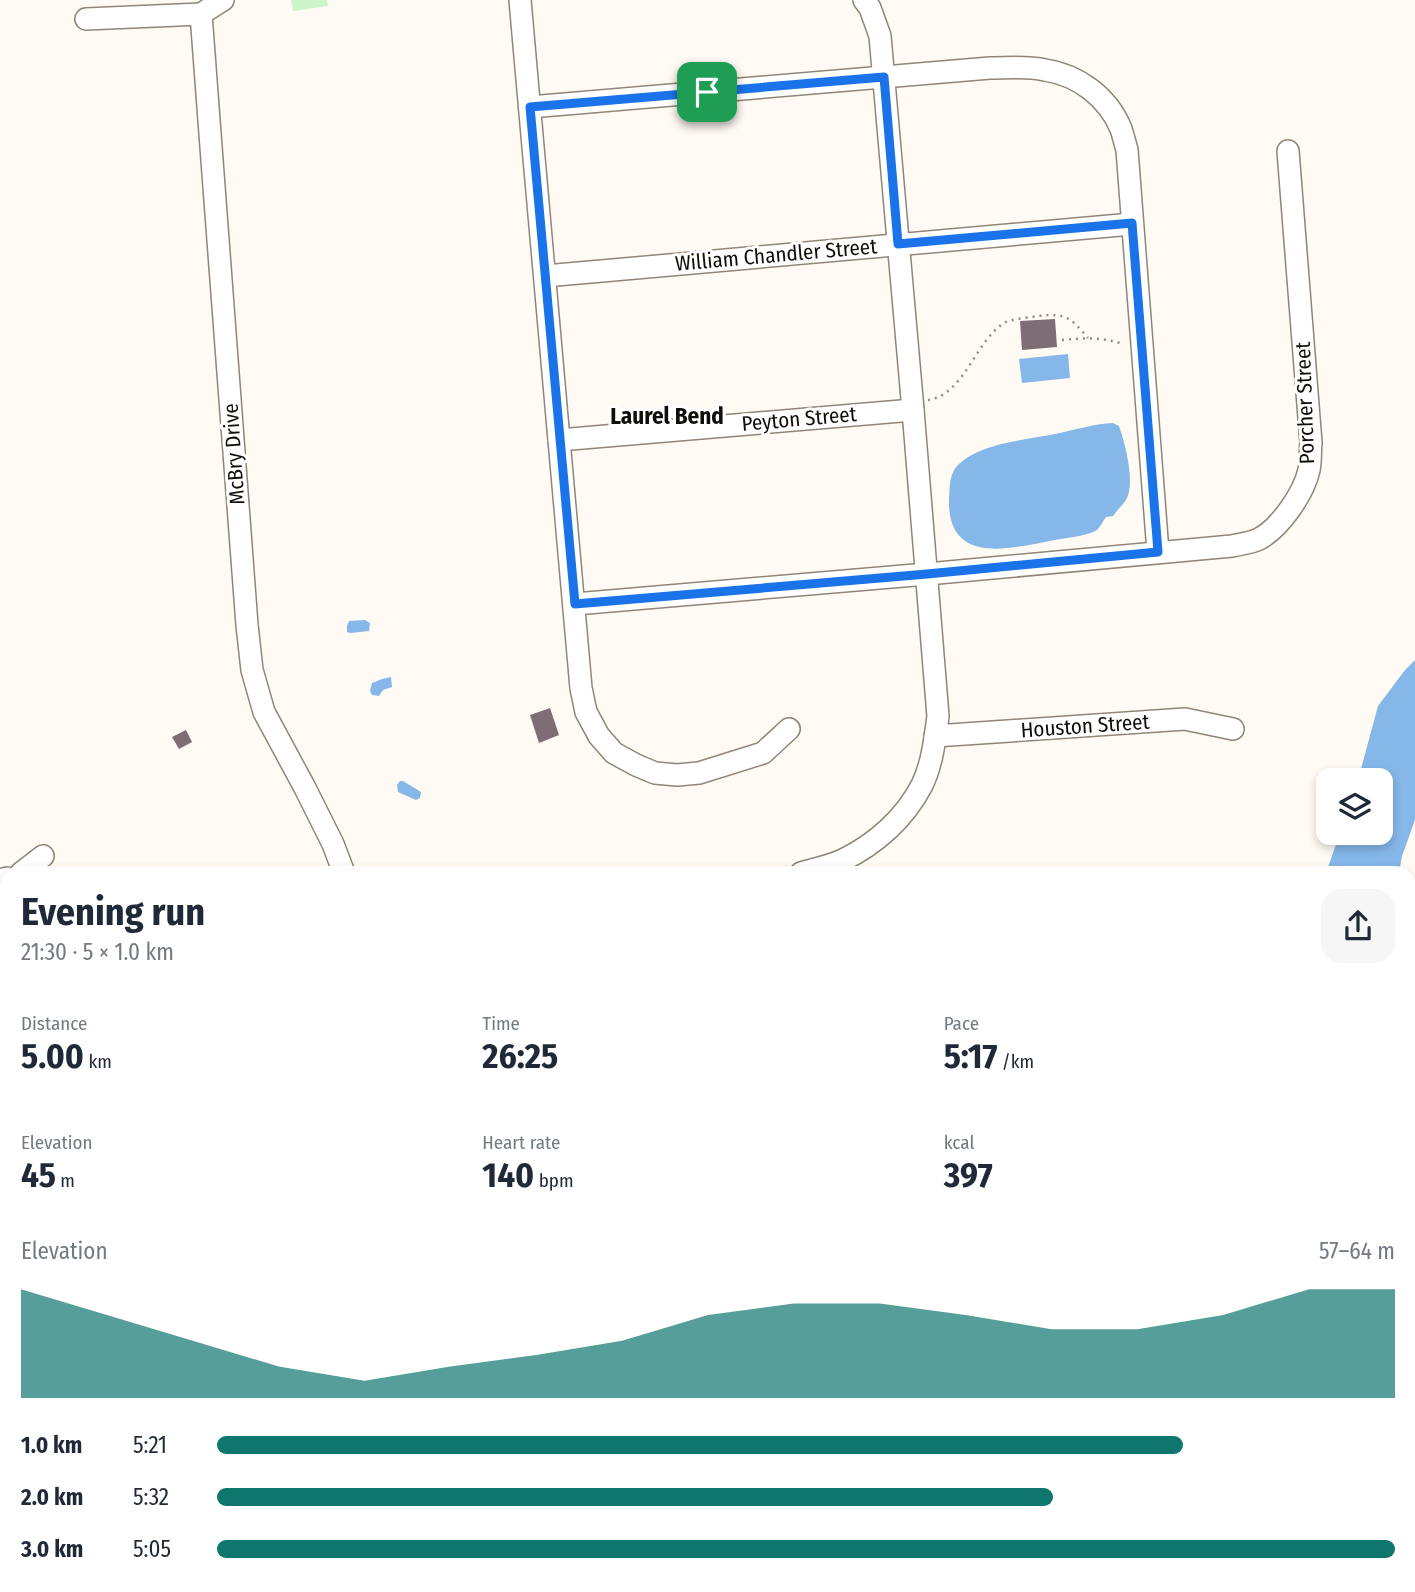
<!DOCTYPE html>
<html lang="en">
<head>
<meta charset="utf-8">
<style>
  :root { --surface:#fff; --page:#f6f6f7; --text:#1f2937; --muted:#747a83; --accent:#0f766e }
  body { margin:0; font-family:"Fira Sans Condensed",sans-serif; background:var(--page); color:var(--text); height:100vh; display:flex; flex-direction:column; font-size:26px; white-space:nowrap }
  * { box-sizing:border-box; margin:0 }
  p { font-size:23px; color:var(--muted) }
  .icon { flex:none; width:38px; height:38px; fill:none; stroke:currentColor; stroke-width:2; stroke-linecap:round; stroke-linejoin:round }
  .map { position:relative; flex:1; overflow:hidden }
  .drawer { position:absolute; left:0px; top:866px; width:1416px; height:726px; display:flex; flex-direction:column; background:var(--surface); border-radius:21px 21px 0 0; box-shadow:0 4px 10px #0003 }
  .drawer>* { flex:none }
  .controls { position:absolute; left:1316px; top:768px; display:grid; gap:14px }
  .controls a { display:grid; place-items:center; width:77px; height:77px; border-radius:14px; background:var(--surface); box-shadow:0 4px 10px #0003; font-size:35px }
  .pin { position:absolute; display:grid; place-items:center; width:60px; height:60px; color:#fff; margin:-30px; border-radius:14px; box-shadow:0 4px 10px #0006 }
  .round { display:grid; place-items:center; flex:none; width:74px; height:74px; border-radius:21px; background:var(--page) }
  .head { display:flex; align-items:center; justify-content:space-between; height:119px; padding:0 21px }
  h1 { font-size:38px; font-weight:700; line-height:52px }
  .metrics { display:grid; grid-template-columns:repeat(3,1fr); gap:10px; height:119px; padding:7px 21px }
  .metrics div { display:grid; align-content:center }
  .metrics b { font-size:35px; font-weight:700 }
  .metrics small { font-size:19px; font-weight:400 }
  .metrics p { font-size:19px }
  .chart { height:196px; padding:14px 21px }
  .chart p { display:flex; justify-content:space-between }
  .chart svg { width:100%; height:126px; margin-top:7px; fill:var(--accent); opacity:.7 }
  ul { padding:0 21px; list-style:none; font-size:23px }
  li { display:grid; grid-template-columns:112px 84px 1fr; align-items:center; height:52px }
  li i { height:18px; border-radius:9px; background:var(--accent) }
  .map>svg:first-child { display:block }
</style>
</head>
<body>
<div class="map">
<svg width="1415" height="1592" viewBox="0 0 1415 1592">
  <rect width="100%" height="100%" fill="#fffaf3"/>
  <polygon fill="#cdf5ca" points="291,0 327,0 328,6 293,11"/>
  <g fill="#85b7e9">
    <polygon points="1068,354 1070,378 1022,383 1019,359"/>
    <path d="M1113,423L1119,426C1125,443 1135,481 1127,498C1124,504 1117,510 1113,516L1106,517C1103,521 1100,527 1097,530C1088,536 1065,538 1055,540C1012,548 947,567 949,499C950,486 949,473 959,464C982,443 1026,440 1055,434C1074,430 1094,424 1113,423Z"/>
    <polygon points="365,620 370,623 369,631 350,633 347,632 347,626 349,621"/>
    <polygon points="1415,660 1415,820 1402,856 1399,873 1326,873 1340,833 1381,833 1381,780 1358,780 1378,706 1405,670"/>
    <polygon points="391,677 392,687 383,690 379,696 372,695 370,691 372,683 382,679"/>
    <polygon points="400,781 403,781 421,792 420,798 416,800 398,792 397,785"/>
    <polygon points="1409,1047 1415,1064 1415,1184 1409,1165"/>
  </g>
  <g fill="#7e6d74">
    <polygon points="1055,319 1057,347 1022,350 1020,321"/>
    <polygon points="550,708 559,735 539,743 530,715"/>
    <polygon points="186,730 192,742 179,749 172,737"/>
  </g>
  <g fill="none" stroke-linecap="round" stroke-linejoin="round">
    <defs>
      <g id="minor">
        <polyline points="520,0 581,688 586,712 599,736 614,753 636,765 655,773 677,775 699,773 763,753 789,729"/>
        <polyline points="201,14 247,625 252,670 264,712 305,788 333,844 344,873"/>
        <polyline points="86,19 201,14 223,0"/>
        <path d="M530,107L990,68C1008,68 1027,66 1045,70C1078,75 1108,97 1121,129C1123,135 1125,143 1127,150L1158,552"/>
        <polyline points="545,276 1132,224"/>
        <polyline points="559,440 913,410"/>
        <path d="M575,604L927,574L1232,546C1241,544 1251,543 1259,539C1280,528 1304,493 1309,470C1311,461 1310,451 1311,443L1288,151"/>
        <polyline points="935,736 1185,719 1233,729"/>
        <polyline points="21,873 43,856"/>
        <path d="M801,873C815,869 830,866 843,860C876,844 905,818 922,785C932,765 935,739 938,716L913,410L880,36L870,8L864,0"/>
        <polyline points="0,880 7,878"/>
        <polyline points="0,1124 7,1122"/>
        <polyline points="0,1581 7,1579"/>
        <polyline points="592,1586 594,1592"/>
        <polyline points="412,1592 416,1586"/>
      </g>
    </defs>
    <use href="#minor" stroke="#908577" stroke-width="24"/>
    <g stroke="#918c86" stroke-width="2.5" stroke-dasharray="2 5" stroke-linecap="butt">
      <path d="M1062,340C1083,338 1103,337 1123,344"/>
      <path d="M928,400C965,395 976,338 1006,322C1016,318 1028,318 1038,316C1066,313 1070,317 1088,338"/>
    </g>
    <use href="#minor" stroke="#fff" stroke-width="21"/>
  </g>
  <g fill="none" stroke-linecap="round" stroke-linejoin="round">
    <defs>
      <polygon id="route" points="884,77 898,244 1132,223 1158,552 927,574 575,604 530,107"/>
    </defs>
    <use href="#route" stroke="#fff" stroke-width="14"/>
    <use href="#route" stroke="#1a73e8" stroke-width="9"/>
  </g>
  <g text-anchor="middle" stroke-width="6" stroke-linejoin="round" paint-order="stroke">
    <g font-size="21" fill="#110d08" stroke="#fff">
      <text transform="translate(776 255) rotate(-5)" y="7">William Chandler Street</text>
      <text transform="translate(1305 403) rotate(-92)" y="7">Porcher Street</text>
      <text transform="translate(799 419) rotate(-5)" y="7">Peyton Street</text>
      <text transform="translate(234 454) rotate(-94)" y="7">McBry Drive</text>
      <text transform="translate(1085 726) rotate(-4)" y="7">Houston Street</text>
    </g>
    <g font-size="23" font-weight="bold" fill="#110d08" stroke="#fff">
      <text x="667" y="424">Laurel Bend</text>
    </g>
  </g>
</svg>
<div class="controls">
<a><svg class="icon" aria-label="layers" viewBox="0 0 24 24"><path d="M12 4l9 5-9 5-9-5zM3 14l9 5 9-5"/></svg></a>
</div>
<div class="pin" style="left:707px;top:92px;background:#1e9e55"><svg class="icon" aria-label="arrive" viewBox="0 0 24 24"><path d="M6 21V4h12l-3 4 3 4H6"/></svg></div>
<section class="drawer">
<div class="head"><div><h1>Evening run</h1><p>21:30 · 5 × 1.0 km</p></div><a class="round"><svg class="icon" aria-label="share" viewBox="0 0 24 24"><path d="M12 15V3M7 8l5-5 5 5M5 13v7h14v-7"/></svg></a></div>
<div class="metrics">
<div><p>Distance</p><b>5.00<small> km</small></b></div>
<div><p>Time</p><b>26:25</b></div>
<div><p>Pace</p><b>5:17<small> /km</small></b></div>
</div>
<div class="metrics">
<div><p>Elevation</p><b>45<small> m</small></b></div>
<div><p>Heart rate</p><b>140<small> bpm</small></b></div>
<div><p>kcal</p><b>397</b></div>
</div>
<div class="chart"><p><span>Elevation</span>57–64 m</p>
<svg viewBox="0 0 160 44" preserveAspectRatio="none"><path d="M0 44V6L10 15L20 24L30 33L40 38L50 33L60 29L70 24L80 15L90 11L100 11L110 15L120 20L130 20L140 15L150 6L160 6V44z"/></svg>
</div>
<ul>
<li><b>1.0 km</b>5:21<i style="width:82%"></i></li>
<li><b>2.0 km</b>5:32<i style="width:71%"></i></li>
<li><b>3.0 km</b>5:05<i style="width:100%"></i></li>
</ul>
</section>
</div>
</body>
</html>
